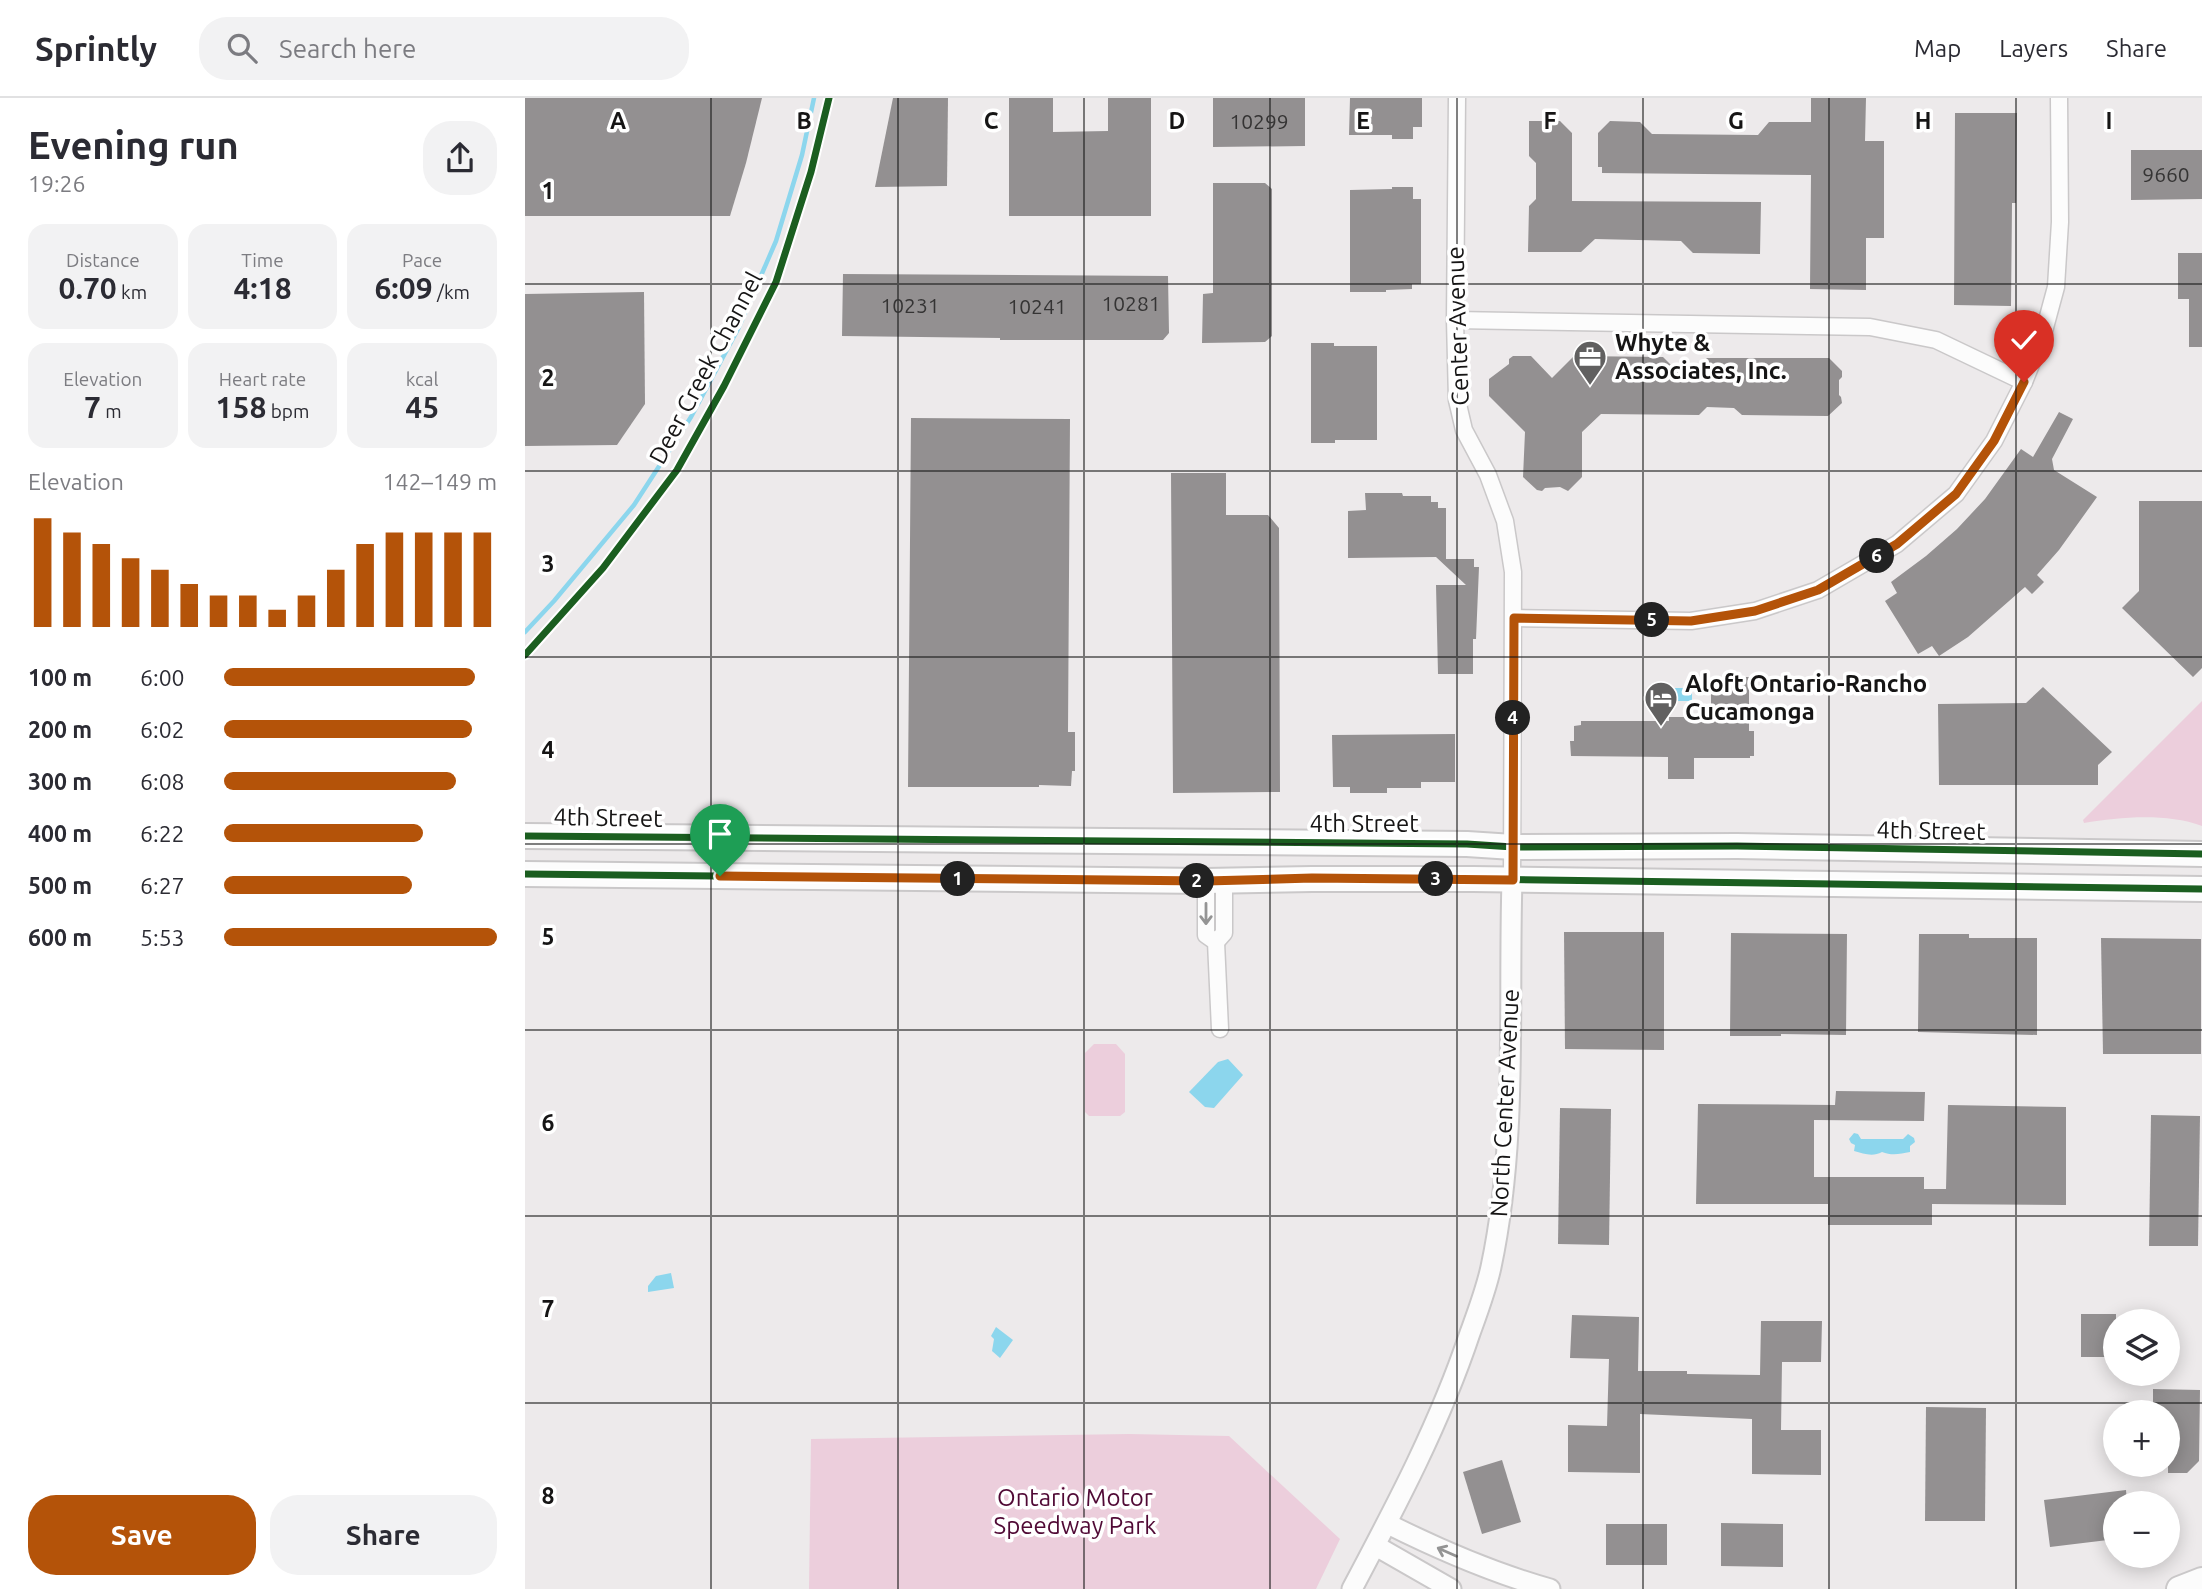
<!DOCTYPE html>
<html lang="en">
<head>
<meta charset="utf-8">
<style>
  :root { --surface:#fff; --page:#f2f2f3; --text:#2b2b33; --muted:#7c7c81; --line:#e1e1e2; --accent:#b45309 }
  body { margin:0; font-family:Ubuntu,sans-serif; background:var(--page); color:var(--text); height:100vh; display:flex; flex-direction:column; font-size:26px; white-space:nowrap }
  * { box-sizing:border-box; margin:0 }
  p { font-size:23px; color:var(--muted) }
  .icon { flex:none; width:38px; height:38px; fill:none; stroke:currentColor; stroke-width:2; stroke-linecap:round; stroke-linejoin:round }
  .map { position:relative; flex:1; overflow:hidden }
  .details { display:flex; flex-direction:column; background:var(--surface); width:525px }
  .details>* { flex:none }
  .fabs { position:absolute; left:1578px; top:1211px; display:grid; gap:14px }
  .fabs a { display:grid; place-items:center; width:77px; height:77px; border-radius:50%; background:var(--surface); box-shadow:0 4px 18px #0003; font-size:35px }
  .pin { position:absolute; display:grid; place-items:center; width:60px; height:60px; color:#fff; margin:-72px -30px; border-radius:50% 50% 50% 0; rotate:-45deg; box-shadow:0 0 7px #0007 }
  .pin .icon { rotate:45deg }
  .km { position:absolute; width:35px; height:35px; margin:-18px; border-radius:50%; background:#222; color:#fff; font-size:19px; line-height:35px; text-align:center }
  .round { display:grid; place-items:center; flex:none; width:74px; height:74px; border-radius:28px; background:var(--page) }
  .summary { display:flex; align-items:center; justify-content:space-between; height:119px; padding:0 28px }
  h1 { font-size:38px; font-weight:700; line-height:52px }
  .metrics { display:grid; grid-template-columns:repeat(3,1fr); gap:10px; height:119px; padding:7px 28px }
  .metrics div { display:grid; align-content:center; border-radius:18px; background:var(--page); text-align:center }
  .metrics b { font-size:30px; font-weight:700 }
  .metrics small { font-size:19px; font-weight:400 }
  .metrics p { font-size:19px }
  .chart { height:196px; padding:14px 28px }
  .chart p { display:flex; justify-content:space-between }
  .chart svg { width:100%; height:126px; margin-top:7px; stroke:var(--accent); stroke-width:6 }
  .cta { display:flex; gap:14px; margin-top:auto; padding:14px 28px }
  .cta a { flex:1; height:80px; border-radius:28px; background:var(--accent); color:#fff; font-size:28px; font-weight:700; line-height:80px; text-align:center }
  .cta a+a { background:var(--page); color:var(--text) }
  ul { padding:0 28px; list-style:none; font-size:23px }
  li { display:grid; grid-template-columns:112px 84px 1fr; align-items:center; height:52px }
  li i { height:18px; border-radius:9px; background:var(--accent) }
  header { display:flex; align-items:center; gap:42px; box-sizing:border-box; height:98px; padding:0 35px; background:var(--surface); border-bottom:2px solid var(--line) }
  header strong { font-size:33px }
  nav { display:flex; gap:38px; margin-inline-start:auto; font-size:24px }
  .search { width:490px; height:63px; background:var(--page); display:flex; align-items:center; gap:18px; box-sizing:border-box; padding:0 24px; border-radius:28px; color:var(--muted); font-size:26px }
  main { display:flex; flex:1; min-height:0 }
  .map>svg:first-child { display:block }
</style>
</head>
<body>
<header>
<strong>Sprintly</strong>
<div class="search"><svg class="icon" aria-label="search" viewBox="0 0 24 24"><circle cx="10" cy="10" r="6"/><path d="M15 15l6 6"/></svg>Search here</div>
<nav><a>Map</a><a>Layers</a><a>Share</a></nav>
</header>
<main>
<section class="details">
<div class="summary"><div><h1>Evening run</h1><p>19:26</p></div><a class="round"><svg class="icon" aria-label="share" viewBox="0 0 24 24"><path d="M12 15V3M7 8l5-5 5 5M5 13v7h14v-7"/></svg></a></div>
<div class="metrics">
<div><p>Distance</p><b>0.70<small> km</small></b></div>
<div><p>Time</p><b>4:18</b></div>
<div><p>Pace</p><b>6:09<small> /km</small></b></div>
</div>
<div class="metrics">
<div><p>Elevation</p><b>7<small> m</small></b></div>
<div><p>Heart rate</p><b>158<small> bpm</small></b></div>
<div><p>kcal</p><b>45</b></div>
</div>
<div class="chart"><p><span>Elevation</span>142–149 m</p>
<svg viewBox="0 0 160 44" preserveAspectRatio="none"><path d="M5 44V6M15 44V11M25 44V15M35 44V20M45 44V24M55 44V29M65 44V33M75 44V33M85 44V38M95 44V33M105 44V24M115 44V15M125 44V11M135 44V11M145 44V11M155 44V11"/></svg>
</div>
<ul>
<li><b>100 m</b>6:00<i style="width:92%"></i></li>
<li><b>200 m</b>6:02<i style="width:91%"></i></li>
<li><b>300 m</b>6:08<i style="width:85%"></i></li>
<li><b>400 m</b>6:22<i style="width:73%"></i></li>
<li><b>500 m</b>6:27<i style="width:69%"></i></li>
<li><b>600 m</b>5:53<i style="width:100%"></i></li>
</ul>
<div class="cta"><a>Save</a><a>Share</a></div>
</section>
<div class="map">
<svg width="1677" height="1491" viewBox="0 0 1677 1491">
  <rect width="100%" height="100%" fill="#edeaeb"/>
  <g fill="#eccedc">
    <path d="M1677,603V728C1641,715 1596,719 1559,725L1558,722Z"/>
    <polygon points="569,946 591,946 600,956 600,1014 595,1018 564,1018 560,1014 560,955"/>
    <polygon points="604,1336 704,1338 815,1441 791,1491 284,1491 286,1341"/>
  </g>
  <g fill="#8cd6ed">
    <rect x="1139" y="590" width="28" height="13"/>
    <polygon points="703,961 718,977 689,1010 680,1009 664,994 693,964"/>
    <path d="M1329,1035L1333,1036L1336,1041H1378L1383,1036L1389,1040L1390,1044L1385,1048V1054C1375,1056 1367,1058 1357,1054C1348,1059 1339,1056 1329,1053L1330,1047L1326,1045L1324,1041Z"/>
    <polygon points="146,1175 149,1190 123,1194 123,1188 131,1178"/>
    <polygon points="471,1229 488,1242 475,1260 467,1253 469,1241 466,1238"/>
  </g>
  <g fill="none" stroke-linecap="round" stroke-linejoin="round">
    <polyline stroke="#8cd6ed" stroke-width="4.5" points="0,534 29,503 109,407 166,319 213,231 251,143 277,57 289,0"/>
  </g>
  <g fill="#939091">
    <polygon points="0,0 237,0 221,65 205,118 0,118"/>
    <polygon points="368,0 423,0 422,88 350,89"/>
    <polygon points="484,0 528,0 528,34 583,33 583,0 626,0 626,118 484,118"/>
    <polygon points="688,0 780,0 780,48 688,49"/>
    <polygon points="825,0 897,0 897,29 888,29 888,41 867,41 867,37 824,37"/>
    <polygon points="1286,0 1341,0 1340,43 1359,43 1359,140 1341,140 1341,192 1285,191 1286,77 1077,75 1077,69 1073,69 1073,35 1085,23 1115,24 1127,36 1233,37 1244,24 1286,24"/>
    <polygon points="1430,15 1492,15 1491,105 1487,105 1486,208 1429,207"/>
    <polygon points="1004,23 1035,23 1047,35 1047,103 1236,104 1235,156 1168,155 1156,143 1070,141 1056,154 1003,154 1004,108 1011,101 1011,65 1004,58"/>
    <polygon points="1606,52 1677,52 1677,101 1606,102"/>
    <polygon points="688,85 740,85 747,91 747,238 740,244 677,245 678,196 688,195"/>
    <polygon points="867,89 888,89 888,101 896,101 896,186 887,186 887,191 861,192 861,194 825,194 825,92 867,91"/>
    <polygon points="1653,155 1677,155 1677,249 1664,249 1664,201 1653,201"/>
    <polygon points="318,176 643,178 644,235 638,242 475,242 475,240 317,238"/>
    <polygon points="119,194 120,306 92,347 0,348 0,196"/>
    <polygon points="786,245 809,245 809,248 852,248 852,342 810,342 810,345 786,345"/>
    <polygon points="988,258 1006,258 1027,280 1049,258 1138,259 1160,281 1182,260 1304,260 1317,273 1317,279 1314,282 1314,297 1316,299 1317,305 1303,318 1217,317 1209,310 1182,309 1174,317 1076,316 1057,334 1057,379 1043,393 1035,389 1020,390 1017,393 1012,392 998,379 1000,334 964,298 964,281 984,266 984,261"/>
    <polygon points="1534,314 1548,321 1527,361 1529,372 1572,399 1534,452 1512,477 1519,484 1507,496 1500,489 1443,539 1414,558 1407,548 1393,556 1360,503 1372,495 1366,484 1401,458 1432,431 1460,401 1496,351 1508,359"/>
    <polygon points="386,320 545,321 543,634 550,634 550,673 547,673 546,688 514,687 514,689 383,689"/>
    <polygon points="646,375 701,375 701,417 743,417 754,430 755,694 648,695"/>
    <polygon points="840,395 877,395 878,398 906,398 906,404 913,404 913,410 921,410 921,461 949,461 949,469 954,469 951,541 948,541 948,576 913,576 911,487 941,487 911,459 823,460 823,413 841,412"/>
    <polygon points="1614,403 1677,403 1677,570 1668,579 1597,510 1614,493"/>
    <polygon points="1192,579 1224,579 1224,633 1229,633 1229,658 1225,658 1225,660 1169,660 1169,681 1143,681 1143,659 1046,658 1045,643 1049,643 1049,628 1056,627 1056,623 1144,623 1144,619 1186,619 1186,582 1192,582"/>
    <polygon points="1518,589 1587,654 1573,667 1573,687 1414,687 1413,606 1501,605"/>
    <polygon points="930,636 930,684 896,684 896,690 862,690 862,695 825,695 825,689 808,689 807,637"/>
    <polygon points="1039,834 1139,834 1139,952 1040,951"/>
    <polygon points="1206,835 1322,836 1321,937 1256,936 1256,938 1205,938"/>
    <polygon points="1394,836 1444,836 1444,840 1512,840 1512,937 1393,934"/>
    <polygon points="1576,840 1676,841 1676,956 1578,956"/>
    <polygon points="1311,993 1400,994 1399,1023 1289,1022 1289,1079 1399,1079 1399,1091 1421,1091 1423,1007 1541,1009 1541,1107 1407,1106 1407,1127 1303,1127 1303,1106 1171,1106 1173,1006 1310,1007"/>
    <polygon points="1035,1010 1086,1011 1084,1147 1033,1146"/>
    <polygon points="1626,1017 1675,1018 1673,1148 1624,1148"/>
    <rect x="1556" y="1216" width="35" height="43"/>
    <polygon points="1047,1217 1114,1219 1113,1273 1162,1273 1162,1276 1235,1277 1236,1223 1297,1223 1296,1264 1257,1264 1256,1332 1296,1332 1296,1377 1227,1376 1227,1321 1115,1316 1115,1375 1043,1374 1043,1327 1082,1328 1084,1261 1045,1260"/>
    <polygon points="1628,1291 1675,1292 1674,1363 1662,1375 1643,1375 1643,1314 1628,1314"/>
    <polygon points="1401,1309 1461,1310 1460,1423 1400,1423"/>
    <polygon points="977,1362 996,1424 957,1436 938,1374"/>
    <polygon points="1601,1392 1602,1405 1591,1405 1591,1441 1525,1449 1519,1402"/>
    <polygon points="1196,1425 1258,1426 1258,1469 1196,1468"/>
    <rect x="1081" y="1426" width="61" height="41"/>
  </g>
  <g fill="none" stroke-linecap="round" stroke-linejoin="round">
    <defs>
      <g id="minor">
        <polyline points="932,0 930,222 932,302 939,332 963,377 980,423 988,474 987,782"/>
        <polyline points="930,222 1345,229 1411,242 1499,284"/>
        <polyline points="989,520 1166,523 1230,513 1293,492 1372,446 1431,396 1469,343 1499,284 1518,237 1531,189 1535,124 1534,0"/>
        <polyline points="681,783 681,837 691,844 695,931"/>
        <polyline points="691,844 699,835 699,783"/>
      </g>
      <g id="tertiary">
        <path d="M863,1426C915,1452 968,1475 1025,1491"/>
        <polyline points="851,1448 926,1491"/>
        <path d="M827,1491C871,1408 915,1325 945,1235C953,1213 961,1192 966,1169C993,1042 983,912 987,782"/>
      </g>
      <g id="primary">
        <polyline points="0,738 942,746 988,749 1212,748 1677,756"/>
        <polyline points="0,776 681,783 787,781 948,781 1677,791"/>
        <polyline points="1654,1491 1677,1482"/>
      </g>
    </defs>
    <use href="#minor" stroke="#cac8c9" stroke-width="19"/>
    <use href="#tertiary" stroke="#cac8c9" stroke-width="23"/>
    <use href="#primary" stroke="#cac8c9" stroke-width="28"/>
    <use href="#minor" stroke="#fcfcfc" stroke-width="16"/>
    <use href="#tertiary" stroke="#fcfcfc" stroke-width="19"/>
    <use href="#primary" stroke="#fcfcfc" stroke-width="24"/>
    <defs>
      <g id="cycleway">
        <polyline points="0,557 78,470 152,372 199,288 251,184 286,74 304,0"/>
        <polyline points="0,738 942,746 988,749 1212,748 1677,756"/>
        <polyline points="0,776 681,783 787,781 948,781 1677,791"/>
      </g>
    </defs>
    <use href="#cycleway" stroke="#fff" stroke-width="11"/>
    <use href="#cycleway" stroke="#1b5e20" stroke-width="7"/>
  </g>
  <defs><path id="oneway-shaft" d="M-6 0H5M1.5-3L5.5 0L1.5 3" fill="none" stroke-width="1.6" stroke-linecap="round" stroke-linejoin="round" transform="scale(1.75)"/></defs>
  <g stroke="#949494">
    <use href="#oneway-shaft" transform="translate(681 816) rotate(90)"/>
    <use href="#oneway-shaft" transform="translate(922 1454) rotate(-156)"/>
  </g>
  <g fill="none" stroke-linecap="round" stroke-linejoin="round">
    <defs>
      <polyline id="route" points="195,778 681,783 787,780 988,782 989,520 1166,523 1230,513 1293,492 1372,446 1431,396 1469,343 1499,284"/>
    </defs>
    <use href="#route" stroke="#fff" stroke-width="14"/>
    <use href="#route" stroke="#b45309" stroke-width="9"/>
  </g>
  <path fill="none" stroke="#161515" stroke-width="2" stroke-opacity="0.55" d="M186,0V1491M373,0V1491M559,0V1491M745,0V1491M932,0V1491M1118,0V1491M1304,0V1491M1491,0V1491M0,186H1677M0,373H1677M0,559H1677M0,746H1677M0,932H1677M0,1118H1677M0,1305H1677"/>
  <defs>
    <symbol id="office-pin" viewBox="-11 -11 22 30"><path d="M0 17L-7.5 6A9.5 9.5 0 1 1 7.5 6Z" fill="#616060" stroke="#fff"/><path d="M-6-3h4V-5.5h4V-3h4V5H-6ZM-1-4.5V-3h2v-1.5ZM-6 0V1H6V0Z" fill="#fff"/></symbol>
    <symbol id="hotel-pin" viewBox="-11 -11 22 30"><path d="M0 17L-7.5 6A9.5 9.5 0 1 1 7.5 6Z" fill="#616060" stroke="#fff"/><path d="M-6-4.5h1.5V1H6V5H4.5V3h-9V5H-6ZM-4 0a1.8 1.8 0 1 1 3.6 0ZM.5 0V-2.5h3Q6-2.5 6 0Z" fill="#fff"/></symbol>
  </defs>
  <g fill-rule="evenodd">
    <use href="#office-pin" x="1046" y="240" width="38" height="52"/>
    <use href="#hotel-pin" x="1117" y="581" width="38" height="52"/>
  </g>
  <g text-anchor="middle" stroke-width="7" stroke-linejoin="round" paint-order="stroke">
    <g font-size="21" fill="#353434">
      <text x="734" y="31">10299</text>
      <text x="1641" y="84">9660</text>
      <text x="606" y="213">10281</text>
      <text x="385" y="215">10231</text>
      <text x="512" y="216">10241</text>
    </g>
    <g font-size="24" fill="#161515" stroke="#fff">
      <text transform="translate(933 228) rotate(-92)" y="8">Center Avenue</text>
      <text transform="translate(181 270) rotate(-62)" y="8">Deer Creek Channel</text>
      <text transform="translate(83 720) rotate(1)" y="8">4th Street</text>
      <text x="839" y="734">4th Street</text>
      <text transform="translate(1406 733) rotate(1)" y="8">4th Street</text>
      <text transform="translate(980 1005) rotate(-87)" y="8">North Center Avenue</text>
    </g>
    <g font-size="24" font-weight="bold" fill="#161515" stroke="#fff" text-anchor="start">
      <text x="1090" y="253">Whyte &amp;<tspan x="1090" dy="28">Associates, Inc.</tspan></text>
      <text x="1160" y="594">Aloft Ontario-Rancho<tspan x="1160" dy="28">Cucamonga</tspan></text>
    </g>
    <g font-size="24" fill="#500935" stroke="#fff">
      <text x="550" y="1408">Ontario Motor<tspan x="550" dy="28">Speedway Park</tspan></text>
    </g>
  </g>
  <g font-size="23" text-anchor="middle" font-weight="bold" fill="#161515" stroke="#fff" stroke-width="7" stroke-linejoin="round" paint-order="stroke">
    <text x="93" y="31">A</text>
    <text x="279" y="31">B</text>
    <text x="466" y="31">C</text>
    <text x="652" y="31">D</text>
    <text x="838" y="31">E</text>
    <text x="1025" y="31">F</text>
    <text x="1211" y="31">G</text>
    <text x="1398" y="31">H</text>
    <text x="1584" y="31">I</text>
    <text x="23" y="101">1</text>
    <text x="23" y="288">2</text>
    <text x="23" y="474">3</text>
    <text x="23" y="660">4</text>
    <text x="23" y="847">5</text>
    <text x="23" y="1033">6</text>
    <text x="23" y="1219">7</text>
    <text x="23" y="1406">8</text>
  </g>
</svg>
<div class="fabs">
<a><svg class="icon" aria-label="layers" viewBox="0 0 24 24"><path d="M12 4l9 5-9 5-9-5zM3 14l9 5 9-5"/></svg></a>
<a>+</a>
<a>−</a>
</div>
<div class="pin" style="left:195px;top:778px;background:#1e9e55"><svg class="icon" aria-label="arrive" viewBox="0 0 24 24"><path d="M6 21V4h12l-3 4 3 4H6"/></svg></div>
<div class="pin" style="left:1499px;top:284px;background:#d93025"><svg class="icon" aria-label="check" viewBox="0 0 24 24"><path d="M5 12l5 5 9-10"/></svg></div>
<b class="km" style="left:433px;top:781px">1</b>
<b class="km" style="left:672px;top:783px">2</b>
<b class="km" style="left:911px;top:781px">3</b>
<b class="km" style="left:988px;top:620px">4</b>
<b class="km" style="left:1127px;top:522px">5</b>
<b class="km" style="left:1352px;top:458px">6</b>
</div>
</main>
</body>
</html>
